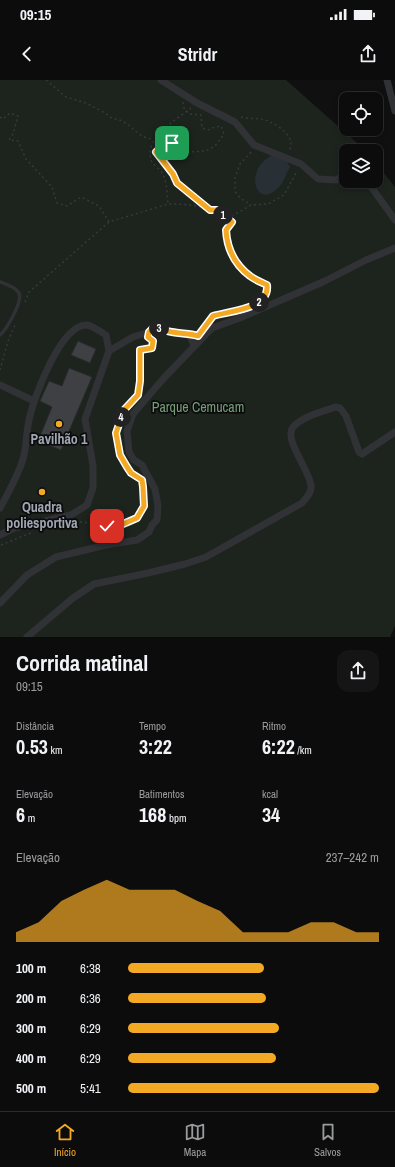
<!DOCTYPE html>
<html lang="pt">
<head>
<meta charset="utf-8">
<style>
  :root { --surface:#0c0c0d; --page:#151516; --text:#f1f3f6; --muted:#9a9b9d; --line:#2c2c2e; --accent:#f4a925 }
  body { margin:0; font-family:"Archivo Narrow",sans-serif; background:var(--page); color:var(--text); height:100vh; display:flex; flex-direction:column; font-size:15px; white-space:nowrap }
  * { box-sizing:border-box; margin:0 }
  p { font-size:13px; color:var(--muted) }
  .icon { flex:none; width:22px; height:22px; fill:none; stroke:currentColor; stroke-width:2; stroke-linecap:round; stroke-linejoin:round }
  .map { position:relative; height:557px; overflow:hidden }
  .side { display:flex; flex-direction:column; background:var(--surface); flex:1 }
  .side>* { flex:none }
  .buttons { position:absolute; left:339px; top:12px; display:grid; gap:8px }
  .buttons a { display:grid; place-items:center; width:44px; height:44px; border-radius:8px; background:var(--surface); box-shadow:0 2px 6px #0003,0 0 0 1px var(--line); font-size:20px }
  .pin { position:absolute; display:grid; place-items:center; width:34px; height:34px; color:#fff; margin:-17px; border-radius:8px; box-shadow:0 2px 6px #0006 }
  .km { position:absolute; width:20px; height:20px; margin:-10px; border-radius:50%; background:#222; color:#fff; font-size:11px; line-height:20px; text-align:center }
  .round { display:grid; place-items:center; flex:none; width:42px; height:42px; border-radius:12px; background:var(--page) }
  .overview { display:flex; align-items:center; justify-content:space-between; height:68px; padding:0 16px }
  h1 { font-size:22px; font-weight:700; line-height:30px }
  .metrics { display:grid; grid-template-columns:repeat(3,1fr); gap:6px; height:68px; padding:4px 16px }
  .metrics div { display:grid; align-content:center }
  .metrics b { font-size:20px; font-weight:700 }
  .metrics small { font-size:11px; font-weight:400 }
  .metrics p { font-size:11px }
  .chart { height:112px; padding:8px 16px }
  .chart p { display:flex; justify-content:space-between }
  .chart svg { width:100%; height:72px; margin-top:4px; fill:var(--accent); opacity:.7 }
  ul { padding:0 16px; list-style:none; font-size:13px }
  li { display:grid; grid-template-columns:64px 48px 1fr; align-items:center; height:30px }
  li i { height:10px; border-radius:5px; background:var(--accent) }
  .status { display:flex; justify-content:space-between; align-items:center; height:28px; padding:0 20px; background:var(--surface); direction:ltr }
  .status svg { height:11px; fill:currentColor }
  header { display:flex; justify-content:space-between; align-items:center; height:52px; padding:0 16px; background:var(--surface); font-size:18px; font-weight:700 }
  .menu { display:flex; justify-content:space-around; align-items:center; height:56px; border-top:1px solid var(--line); background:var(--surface); font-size:11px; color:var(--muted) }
  .menu a { display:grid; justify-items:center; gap:2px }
  .menu .current { color:var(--accent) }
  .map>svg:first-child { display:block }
</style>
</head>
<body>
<div class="status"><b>09:15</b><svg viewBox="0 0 49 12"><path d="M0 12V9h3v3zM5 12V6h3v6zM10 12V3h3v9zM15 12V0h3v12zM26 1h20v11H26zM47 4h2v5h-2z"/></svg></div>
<header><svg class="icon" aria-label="back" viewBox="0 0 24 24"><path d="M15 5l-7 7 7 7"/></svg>Stridr<svg class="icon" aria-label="share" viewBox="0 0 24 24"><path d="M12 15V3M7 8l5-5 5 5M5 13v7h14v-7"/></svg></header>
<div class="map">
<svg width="395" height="557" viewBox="0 0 395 557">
  <rect width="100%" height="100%" fill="#101011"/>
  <polygon fill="#1c241d" points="0,0 286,0 366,71 346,71 346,101 376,101 376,83 395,107 395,546 390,557 0,557"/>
  <path fill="#283036" d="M273,75L286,80L290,87C286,93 284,102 279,107C255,132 243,88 273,75Z"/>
  <g fill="#3e4044" stroke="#292a2d">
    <polygon points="78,261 96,269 90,283 71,275"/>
    <polygon points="69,288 92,297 61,370 38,361 52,327 40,321 49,301 62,306"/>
  </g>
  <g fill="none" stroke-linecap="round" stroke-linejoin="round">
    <g stroke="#37393d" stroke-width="1.5" stroke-dasharray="2 3" stroke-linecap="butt">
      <path d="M46,0L66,17L86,23L105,33L113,39C130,39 135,58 153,59"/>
      <polyline points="183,22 184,28 189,34 201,35 202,48 208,50 215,47 221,46 224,54 215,66 206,71 188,72 174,77 172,63 168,61 157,72 173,94 177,103 209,128"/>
      <path d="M191,28C177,39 141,60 152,82C154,85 158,88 161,91C167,100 167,113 168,124C188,124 209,126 226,137L232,136L251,125L268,124L284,115L297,91"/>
      <polyline points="0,37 3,39 10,33 18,36 13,54 9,60 18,61 26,79 52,107 57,123 67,126 81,117 99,126 109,142"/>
      <path d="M241,37C248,39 254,38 261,39C270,40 292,53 291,64C291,67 290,69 289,71"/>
      <polyline points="251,72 240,84 235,98 235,111 240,118 251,125"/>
      <path d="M226,137L232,142C230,144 227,147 226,149C223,158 232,179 238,186C246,195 257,199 267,205L268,212L264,219"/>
      <polyline points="25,222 29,212 109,142 168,124"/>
      <polyline points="209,242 213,236 237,231"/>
      <polyline points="0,290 8,261 15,245"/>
      <polyline points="75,441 107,446 123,444 137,438 144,426 143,407 141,400 131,393 120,375 116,353 123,330 138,315 140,301 140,270 152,268 153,261 151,259"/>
      <polyline points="1,465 33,452"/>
    </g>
    <path stroke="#313236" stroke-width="3.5" d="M0,202C6,204 15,207 19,213C23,222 6,250 0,255"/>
    <g stroke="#313236" stroke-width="7">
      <polyline points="161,0 197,23 235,42 254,65 301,84 318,99 336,100 346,95"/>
      <polyline points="387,0 395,31"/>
      <polyline points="367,101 395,140"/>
      <polyline points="109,271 133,257 149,252 153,248 159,248 170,252 189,253 194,266"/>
      <polyline points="0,305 34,321"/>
      <path d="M0,428C8,413 18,396 23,379C27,365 26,350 30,336C35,315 61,244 87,245C93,246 101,252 106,255L109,271L85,339L93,386V408L87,425L71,435L14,448L0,455"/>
      <polyline points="0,523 27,495 56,477 106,465 137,460 149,452 152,445 157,440 158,426 155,409 142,385 134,380 129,372 127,351 133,334 163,299 212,248 240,238 325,201 366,180 395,168"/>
      <path d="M27,557L73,518L94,504L148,493L185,484L206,477L302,423C306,418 311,414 311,407C311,391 283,360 293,347C303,336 322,332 335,327L340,328L346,336L359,372L362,374L395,352"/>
    </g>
  </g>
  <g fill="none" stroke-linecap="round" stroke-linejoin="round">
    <defs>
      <path id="route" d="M107,446L123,444L137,438L144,426L143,407L142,400L131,393L127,387L120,375L116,353L124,330L138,315L140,301V270L152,268L153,261L148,257L149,252L153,248C160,248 165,251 172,252C181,254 189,253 198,256L213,236C230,231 270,229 267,205C261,202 255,200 250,196C234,184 227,169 226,150L232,142L217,130H210L177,103L173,94L156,72L168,61L172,63"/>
    </defs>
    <use href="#route" stroke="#fff" stroke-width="8"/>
    <use href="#route" stroke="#f4a925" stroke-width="5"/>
  </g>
  <g fill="#f4a925" stroke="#0b0b0c" stroke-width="1.5">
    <circle cx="59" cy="344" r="4"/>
    <circle cx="42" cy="412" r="4"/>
  </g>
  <g text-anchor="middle" stroke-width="3.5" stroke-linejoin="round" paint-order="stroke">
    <g font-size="14" fill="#779e78" stroke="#0b0b0c">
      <text x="198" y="332">Parque Cemucam</text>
    </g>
    <g font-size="14" font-weight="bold" fill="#a0a6b2" stroke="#0b0b0c">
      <text x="59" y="364">Pavilhão 1</text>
      <text x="42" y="432">Quadra<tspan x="42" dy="16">poliesportiva</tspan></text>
    </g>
  </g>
</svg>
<div class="buttons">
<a><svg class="icon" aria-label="locate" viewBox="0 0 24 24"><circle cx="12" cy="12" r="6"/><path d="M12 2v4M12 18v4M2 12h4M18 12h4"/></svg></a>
<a><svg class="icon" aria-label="layers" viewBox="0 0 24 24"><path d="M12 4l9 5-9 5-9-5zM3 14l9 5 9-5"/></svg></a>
</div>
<div class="pin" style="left:172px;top:63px;background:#1e9e55"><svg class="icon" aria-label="arrive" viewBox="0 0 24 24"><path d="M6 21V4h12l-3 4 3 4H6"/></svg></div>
<div class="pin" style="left:107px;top:446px;background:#d93025"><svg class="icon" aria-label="check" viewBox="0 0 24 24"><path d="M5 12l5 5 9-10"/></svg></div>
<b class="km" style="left:223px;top:135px">1</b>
<b class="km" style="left:259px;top:222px">2</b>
<b class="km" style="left:159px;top:248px">3</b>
<b class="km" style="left:121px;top:337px">4</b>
</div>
<section class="side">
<div class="overview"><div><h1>Corrida matinal</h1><p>09:15</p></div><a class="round"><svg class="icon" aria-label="share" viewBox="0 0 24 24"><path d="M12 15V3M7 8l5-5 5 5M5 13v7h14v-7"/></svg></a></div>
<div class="metrics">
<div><p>Distância</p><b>0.53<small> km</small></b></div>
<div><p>Tempo</p><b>3:22</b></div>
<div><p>Ritmo</p><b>6:22<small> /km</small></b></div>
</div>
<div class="metrics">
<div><p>Elevação</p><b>6<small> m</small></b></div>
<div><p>Batimentos</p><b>168<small> bpm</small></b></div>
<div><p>kcal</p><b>34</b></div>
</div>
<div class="chart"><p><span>Elevação</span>237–242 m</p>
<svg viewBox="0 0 160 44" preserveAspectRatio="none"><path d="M0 44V38L10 32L20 19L30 12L40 6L50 12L60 12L70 12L80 19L90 25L100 38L110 38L120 38L130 32L140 32L150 38L160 38V44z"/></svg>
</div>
<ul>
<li><b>100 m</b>6:38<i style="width:54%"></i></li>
<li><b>200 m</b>6:36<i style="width:55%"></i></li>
<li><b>300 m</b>6:29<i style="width:60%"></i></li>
<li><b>400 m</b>6:29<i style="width:59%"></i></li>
<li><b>500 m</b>5:41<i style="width:100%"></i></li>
</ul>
</section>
<nav class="menu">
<a class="current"><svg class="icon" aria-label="home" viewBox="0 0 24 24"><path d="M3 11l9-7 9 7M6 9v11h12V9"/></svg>Início</a>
<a><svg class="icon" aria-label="map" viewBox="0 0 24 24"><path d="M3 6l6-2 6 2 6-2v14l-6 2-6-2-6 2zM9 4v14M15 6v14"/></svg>Mapa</a>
<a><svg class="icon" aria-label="saved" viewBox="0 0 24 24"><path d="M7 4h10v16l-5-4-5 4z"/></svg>Salvos</a>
</nav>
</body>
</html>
